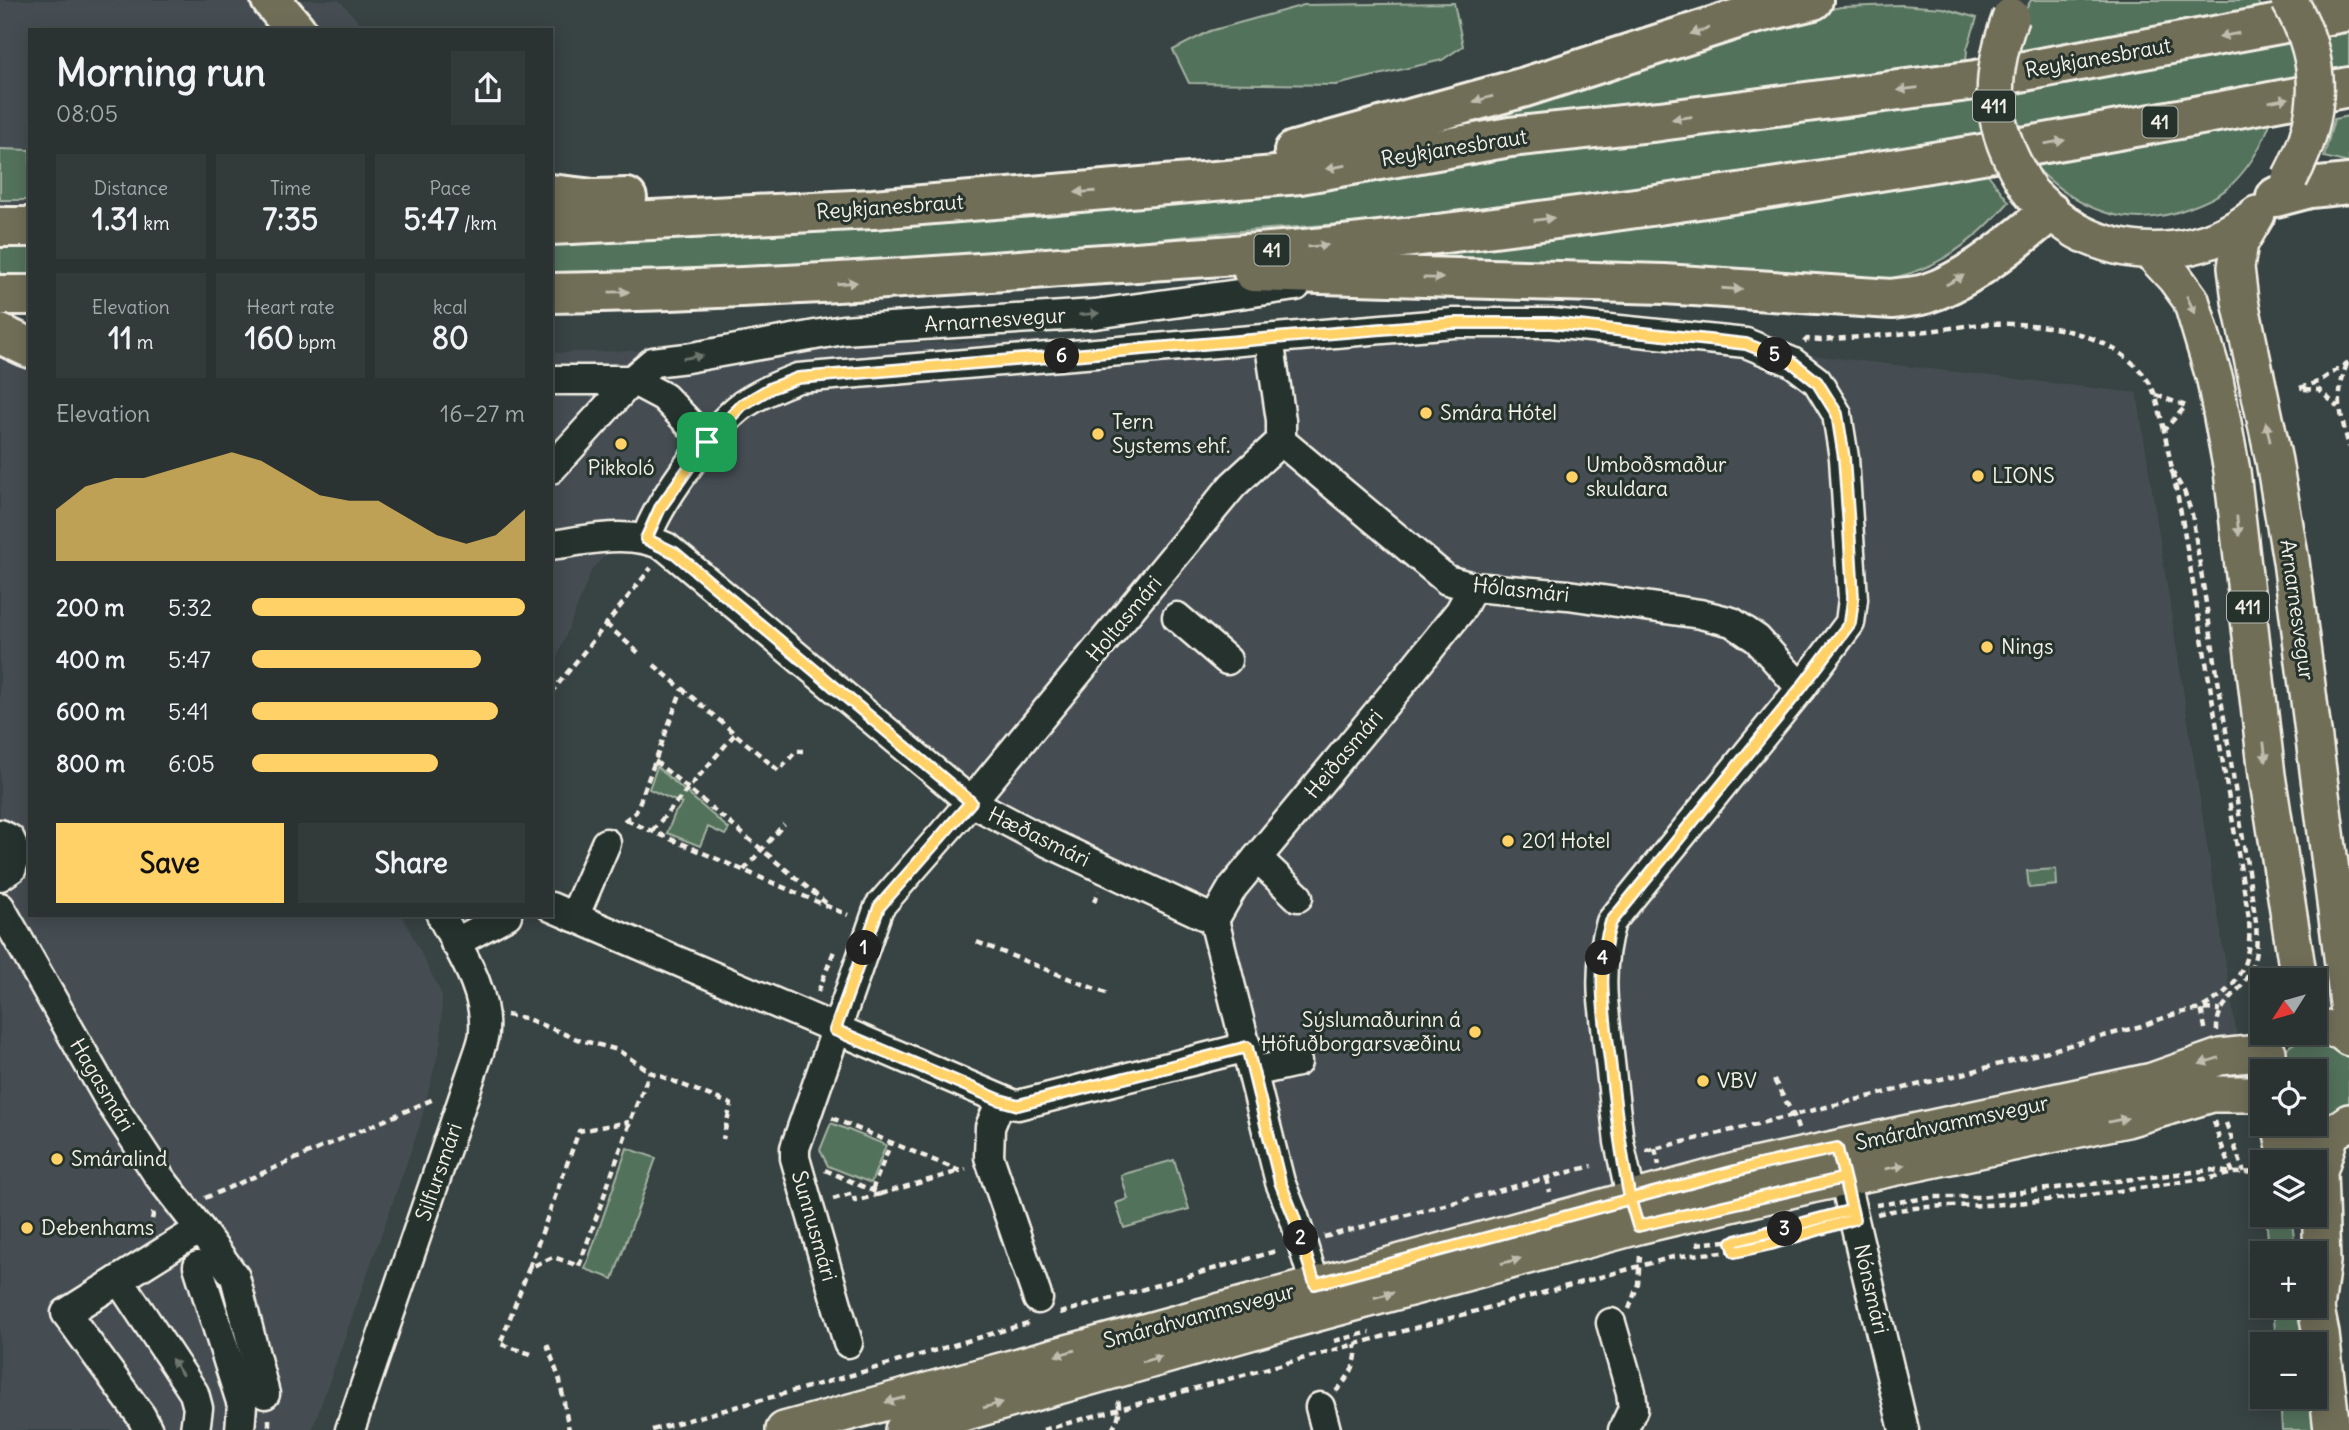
<!DOCTYPE html>
<html lang="en">
<head>
<meta charset="utf-8">
<style>
  :root { --surface:#2a3232; --page:#323a3a; --text:#f1f3f6; --muted:#a5aaac; --line:#464d4d; --accent:#ffd166 }
  body { margin:0; font-family:Delius,sans-serif; background:var(--page); color:var(--text); height:100vh; display:flex; flex-direction:column; font-size:26px; white-space:nowrap }
  * { box-sizing:border-box; margin:0 }
  p { font-size:23px; color:var(--muted) }
  .icon { flex:none; width:38px; height:38px; fill:none; stroke:currentColor; stroke-width:2; stroke-linecap:round; stroke-linejoin:round }
  .map { position:relative; flex:1; overflow:hidden }
  .details { position:absolute; left:28px; top:28px; width:525px; height:889px; display:flex; flex-direction:column; background:var(--surface); border-radius:0px; box-shadow:0 4px 18px #0003,0 0 0 2px var(--line) }
  .details>* { flex:none }
  .needle { width:46px; rotate:233deg }
  .fabs { position:absolute; left:2250px; top:968px; display:grid; gap:14px }
  .fabs a { display:grid; place-items:center; width:77px; height:77px; border-radius:0px; background:var(--surface); box-shadow:0 4px 18px #0003,0 0 0 2px var(--line); font-size:35px }
  .pin { position:absolute; display:grid; place-items:center; width:60px; height:60px; color:#fff; margin:-30px; border-radius:14px; box-shadow:0 4px 10px #0006 }
  .km { position:absolute; width:35px; height:35px; margin:-18px; border-radius:50%; background:#222; color:#fff; font-size:19px; line-height:35px; text-align:center }
  .round { display:grid; place-items:center; flex:none; width:74px; height:74px; border-radius:0px; background:var(--page) }
  .summary { display:flex; align-items:center; justify-content:space-between; height:119px; padding:0 28px }
  h1 { font-size:38px; font-weight:700; line-height:52px }
  .figures { display:grid; grid-template-columns:repeat(3,1fr); gap:10px; height:119px; padding:7px 28px }
  .figures div { display:grid; align-content:center; border-radius:0px; background:var(--page); text-align:center }
  .figures b { font-size:30px; font-weight:700 }
  .figures small { font-size:19px; font-weight:400 }
  .figures p { font-size:19px }
  .chart { height:196px; padding:14px 28px }
  .chart p { display:flex; justify-content:space-between }
  .chart svg { width:100%; height:126px; margin-top:7px; fill:var(--accent); opacity:.7 }
  .primary-button { display:flex; gap:14px; margin-top:auto; padding:14px 28px }
  .primary-button a { flex:1; height:80px; border-radius:0px; background:var(--accent); color:#111; font-size:28px; font-weight:700; line-height:80px; text-align:center }
  .primary-button a+a { background:var(--page); color:var(--text) }
  ul { padding:0 28px; list-style:none; font-size:23px }
  li { display:grid; grid-template-columns:112px 84px 1fr; align-items:center; height:52px }
  li i { height:18px; border-radius:9px; background:var(--accent) }
  .map>svg:first-child { display:block }
</style>
</head>
<body>
<div class="map">
<svg width="2349" height="1430" viewBox="0 0 2349 1430">
  <rect width="100%" height="100%" fill="#384343"/>
  <filter id="ink" filterUnits="userSpaceOnUse"><feTurbulence type="fractalNoise" baseFrequency=".0143" numOctaves="2"/><feDisplacementMap in="SourceGraphic" scale="14" xChannelSelector="R" yChannelSelector="G"/><feConvolveMatrix kernelMatrix="1 2 1 2 8 2 1 2 1" color-interpolation-filters="sRGB"/></filter>
  <g filter="url(#ink)">
    <g fill="#454e52">
      <polygon points="0,0 339,0 366,30 30,30 30,204 0,204"/>
      <polygon points="1261,334 1700,338 1801,354 2137,393 2242,1070 1735,1188 1315,1302 1205,932 1171,912 1024,852 942,796 667,561 636,549 608,552 592,569 551,673 551,353"/>
      <polygon points="0,356 30,364 30,915 402,915 442,995 441,1042 419,1128 312,1430 0,1430"/>
    </g>
    <g fill="#52725c" stroke="#a3b2a2" stroke-width="2">
      <polygon points="2031,0 2256,0 2263,10 2008,61 2012,34"/>
      <polygon points="1454,3 1463,46 1442,60 1336,85 1189,83 1173,50 1210,31 1304,5"/>
      <polygon points="1900,5 1943,8 1977,18 1967,49 1965,76 1353,139 1793,17 1841,7"/>
      <polygon points="2349,24 2349,71 1674,189 1396,220 1228,232 1010,254 767,269 551,275 551,238 1310,181 1622,145 1966,96"/>
      <path d="M2274,113C2264,141 2253,164 2231,185C2220,196 2203,203 2189,208C2129,232 2077,210 2035,166Z"/>
      <polygon points="2349,116 2349,163 2324,157 2334,119"/>
      <polygon points="0,149 30,150 30,200 0,200"/>
      <path d="M1987,173L2009,202C1976,240 1934,274 1882,279C1862,281 1841,279 1822,279L1393,260V250L1535,232L1808,202Z"/>
      <polygon points="0,243 30,244 30,284 0,284"/>
      <polygon points="657,767 729,829 725,835 708,827 700,846 667,833 675,813 682,804 649,789"/>
      <polygon points="2056,869 2057,885 2029,888 2027,871"/>
      <path d="M2308,1037L2349,1053V1107L2315,1123V1071H2273C2279,1052 2290,1043 2308,1037Z"/>
      <polygon points="831,1123 886,1145 871,1183 828,1166 820,1150"/>
      <polygon points="627,1148 656,1158 613,1279 585,1269"/>
      <polygon points="1174,1160 1189,1209 1124,1228 1116,1203 1128,1199 1121,1175"/>
      <polygon points="2266,1215 2291,1215 2296,1253 2269,1253"/>
      <polygon points="2273,1306 2303,1306 2308,1344 2276,1344"/>
      <polygon points="2280,1397 2315,1397 2319,1430 2282,1430"/>
    </g>
    <g fill="none" stroke-linecap="round" stroke-linejoin="round">
      <defs>
        <g id="minor">
          <polyline points="1269,339 1281,420 1281,441 1447,580 1473,587 1568,595 1700,614 1732,622 1757,639 1801,688"/>
          <polyline points="551,380 632,380 664,397 707,442"/>
          <polyline points="551,469 632,380 653,362 687,358 843,330 1095,314 1296,286"/>
          <path d="M646,539C657,504 714,425 744,404C761,393 779,385 798,378L1454,323H1551L1746,343L1792,362L1817,381L1837,414L1844,458L1853,599L1850,623L1801,688L1611,922C1603,948 1601,973 1603,1000L1619,1142L1636,1220"/>
          <path d="M551,545C589,540 630,529 666,547L971,802L1041,839L1214,920L1280,1182L1294,1217L1321,1304"/>
          <polyline points="1177,617 1227,660"/>
          <polyline points="0,834 10,839 16,852 12,868 0,876"/>
          <polyline points="1257,858 1298,897"/>
          <polyline points="0,907 111,1103 158,1175 200,1229 66,1313 141,1416 148,1430"/>
          <polyline points="551,907 1012,1104 1018,1105 1247,1047"/>
          <polyline points="574,917 606,843"/>
          <polyline points="1214,920 1233,887 1399,687 1460,611 1473,587"/>
          <polyline points="455,943 507,915"/>
          <polyline points="1253,1072 1297,1062"/>
          <polyline points="1001,1100 990,1127 989,1157 1038,1299"/>
          <polyline points="1839,1157 1904,1430"/>
          <polyline points="200,1229 235,1277 265,1394"/>
          <polyline points="198,1266 242,1405 240,1430"/>
          <polyline points="119,1280 194,1393 198,1408 195,1430"/>
          <polyline points="1611,1323 1631,1392 1633,1409 1623,1430"/>
          <polyline points="848,1343 795,1158 795,1148 879,907 971,802 1233,485 1281,441"/>
          <polyline points="1320,1407 1326,1430"/>
          <path d="M350,1430L479,1052C481,1046 484,1038 484,1031C487,990 459,950 441,915"/>
        </g>
        <g id="major">
          <path d="M2031,193C2046,208 2062,223 2081,233C2138,262 2208,254 2257,214"/>
          <polyline points="2256,216 2240,243 2236,267 2240,301 2274,461 2291,561 2349,1011"/>
          <polyline points="2150,251 2175,278 2191,300 2215,380 2232,471 2267,775 2299,980"/>
          <polyline points="2315,1026 2340,1031 2349,1038"/>
          <polyline points="2280,1124 2288,1162"/>
          <path d="M2282,1124C2304,1137 2329,1138 2349,1122"/>
          <polyline points="2315,1304 2321,1334 2332,1430"/>
          <polyline points="2316,1308 2322,1262 2319,1171 2332,1131"/>
          <polyline points="784,1430 1754,1166 2152,1081 2220,1057 2268,1052"/>
          <polyline points="903,1430 1303,1317 1638,1226 1811,1185 2127,1119 2212,1094 2262,1094"/>
        </g>
        <g id="highway">
          <polyline points="271,0 296,30"/>
          <polyline points="1294,151 1525,87 1746,16 1813,0"/>
          <polyline points="551,194 594,199 627,198"/>
          <polyline points="2276,197 2310,188 2349,184"/>
          <polyline points="551,225 873,209 1300,174 1510,137 1660,121 1976,80 2349,11"/>
          <polyline points="0,227 30,227"/>
          <path d="M1253,272L1664,284L1892,299C1903,297 1915,297 1925,294C1972,279 2012,242 2050,212"/>
          <path d="M551,293C712,291 872,281 1033,269C1145,261 1258,255 1369,242C1698,205 2024,150 2349,87"/>
          <polyline points="0,295 30,295"/>
          <polyline points="0,334 30,348"/>
        </g>
      </defs>
      <use href="#minor" stroke="#f4f1e8" stroke-width="33"/>
      <use href="#major" stroke="#f4f1e8" stroke-width="40"/>
      <use href="#highway" stroke="#f4f1e8" stroke-width="44"/>
      <g stroke="#f4f1e8" stroke-width="4.5" stroke-dasharray="7 5" stroke-linecap="butt">
        <path d="M1804,342L1807,339L1821,340C1857,337 1892,335 1928,331C1947,329 1967,325 1986,324C2041,322 2107,330 2144,375C2157,391 2159,411 2164,430"/>
        <path d="M2347,364C2334,397 2341,415 2349,447"/>
        <polyline points="2300,388 2318,382 2349,362"/>
        <polyline points="2304,389 2319,390 2338,407"/>
        <path d="M2156,395L2186,406L2164,430L2182,518L2249,919C2252,961 2240,988 2201,1008L2206,1033"/>
        <path d="M2171,470L2184,491L2192,514L2256,922C2257,941 2258,958 2248,975C2237,998 2216,1002 2217,1031"/>
        <polyline points="606,624 641,655"/>
        <polyline points="654,665 779,771 796,751 803,751"/>
        <polyline points="551,693 651,568"/>
        <polyline points="655,761 826,903"/>
        <polyline points="626,820 848,915"/>
        <polyline points="624,821 636,812 682,689"/>
        <polyline points="652,831 735,734"/>
        <polyline points="744,870 784,824"/>
        <polyline points="1094,902 1099,891"/>
        <polyline points="977,942 1108,994"/>
        <polyline points="818,992 834,951"/>
        <polyline points="506,1015 525,1018 577,1039 618,1050 650,1072 731,1104 723,1139"/>
        <polyline points="1774,1080 1794,1116 1798,1129"/>
        <polyline points="832,1118 960,1171 966,1169"/>
        <polyline points="2214,1121 2219,1139 2233,1173"/>
        <polyline points="2226,1123 2244,1172"/>
        <polyline points="1655,1149 1659,1165"/>
        <path d="M1646,1151L1970,1072L2145,1025C2170,1015 2192,1007 2220,1010"/>
        <polyline points="825,1170 880,1194 960,1171"/>
        <polyline points="1547,1178 1550,1192"/>
        <polyline points="872,1190 891,1143"/>
        <polyline points="205,1198 436,1098"/>
        <polyline points="833,1199 853,1193 855,1201 880,1194"/>
        <polyline points="1876,1205 1935,1197 1979,1197 2211,1170 2233,1173 2261,1172"/>
        <path d="M1877,1214C1919,1204 1962,1207 2004,1204C2073,1199 2143,1187 2211,1178L2229,1174"/>
        <polyline points="1766,1225 1771,1244"/>
        <polyline points="150,1231 154,1209"/>
        <polyline points="1324,1237 1592,1166"/>
        <polyline points="1696,1244 1746,1239 1827,1217"/>
        <polyline points="529,1268 579,1131 629,1122"/>
        <polyline points="1629,1309 1638,1284 1640,1256"/>
        <polyline points="1060,1313 1276,1251"/>
        <polyline points="1334,1341 1370,1332"/>
        <polyline points="547,1344 560,1381 569,1430"/>
        <polyline points="531,1354 500,1344 529,1268 553,1257 579,1266 634,1111 650,1072"/>
        <path d="M1336,1391C1348,1379 1360,1361 1355,1344"/>
        <polyline points="269,1419 269,1430"/>
        <polyline points="652,1430 852,1375 1028,1323"/>
        <polyline points="1043,1430 1673,1257 1751,1249 1831,1226"/>
        <path d="M1112,1430C1118,1420 1121,1412 1118,1400"/>
      </g>
      <use href="#minor" stroke="#26332d" stroke-width="28"/>
      <use href="#major" stroke="#716e59" stroke-width="35"/>
      <use href="#highway" stroke="#716e59" stroke-width="38"/>
      <defs>
        <g id="major-bridge">
          <path d="M2289,0C2325,60 2323,117 2290,178"/>
          <path d="M2011,16C1986,83 1990,130 2029,190"/>
        </g>
      </defs>
      <use href="#major-bridge" stroke="#f4f1e8" stroke-width="40" stroke-linecap="butt"/>
      <use href="#major-bridge" stroke="#716e59" stroke-width="35"/>
    </g>
    <defs><path id="oneway-solid" d="M-6-.8H1V-3.2L6.5 0L1 3.2V.8H-6Z" transform="scale(1.75)"/></defs>
    <g fill="#c0bdaf">
      <use href="#oneway-solid" transform="translate(1700 31) rotate(162)"/>
      <use href="#oneway-solid" transform="translate(2229 35) rotate(170)"/>
      <use href="#oneway-solid" transform="translate(1908 89) rotate(173)"/>
      <use href="#oneway-solid" transform="translate(1483 99) rotate(164)"/>
      <use href="#oneway-solid" transform="translate(2279 100) rotate(-10)"/>
      <use href="#oneway-solid" transform="translate(1682 118) rotate(173)"/>
      <use href="#oneway-solid" transform="translate(2055 142) rotate(-10)"/>
      <use href="#oneway-solid" transform="translate(1336 167) rotate(170)"/>
      <use href="#oneway-solid" transform="translate(1085 192) rotate(176)"/>
      <use href="#oneway-solid" transform="translate(1544 219) rotate(-7)"/>
      <use href="#oneway-solid" transform="translate(1318 246) rotate(-5)"/>
      <use href="#oneway-solid" transform="translate(1433 278) rotate(1)"/>
      <use href="#oneway-solid" transform="translate(1955 280) rotate(-28)"/>
      <use href="#oneway-solid" transform="translate(847 283) rotate(-4)"/>
      <use href="#oneway-solid" transform="translate(1732 289) rotate(4)"/>
      <use href="#oneway-solid" transform="translate(619 292) rotate(-1)"/>
      <use href="#oneway-solid" transform="translate(2191 305) rotate(65)"/>
      <use href="#oneway-solid" transform="translate(2268 432) rotate(-102)"/>
      <use href="#oneway-solid" transform="translate(2238 526) rotate(83)"/>
      <use href="#oneway-solid" transform="translate(2265 752) rotate(83)"/>
      <use href="#oneway-solid" transform="translate(2209 1061) rotate(162)"/>
      <use href="#oneway-solid" transform="translate(2118 1120) rotate(-12)"/>
      <use href="#oneway-solid" transform="translate(1895 1167) rotate(-12)"/>
      <use href="#oneway-solid" transform="translate(1511 1261) rotate(-15)"/>
      <use href="#oneway-solid" transform="translate(1384 1295) rotate(-15)"/>
      <use href="#oneway-solid" transform="translate(1065 1353) rotate(164)"/>
      <use href="#oneway-solid" transform="translate(1152 1359) rotate(-16)"/>
      <use href="#oneway-solid" transform="translate(895 1400) rotate(165)"/>
      <use href="#oneway-solid" transform="translate(993 1405) rotate(-16)"/>
    </g>
    <g fill="#6e766e">
      <use href="#oneway-solid" transform="translate(1089 314) rotate(-5)"/>
      <use href="#oneway-solid" transform="translate(693 357) rotate(-9)"/>
      <use href="#oneway-solid" transform="translate(177 1367) rotate(-123)"/>
    </g>
  </g>
  <g fill="none" stroke-linecap="round" stroke-linejoin="round" filter="url(#ink)">
    <defs>
      <path id="route" d="M707,442L660,508L646,539L675,553L971,802L879,907L835,1030L1000,1100L1018,1105L1247,1047L1280,1182L1294,1217L1315,1284L1630,1199L1638,1226L1844,1178L1852,1210L1732,1242L1735,1252L1771,1244L1854,1219L1852,1210L1837,1148L1754,1166L1630,1199C1621,1153 1615,1107 1610,1060C1604,1014 1596,968 1611,922L1801,688L1850,623L1853,599L1849,528L1844,458L1837,414L1817,382L1792,362L1746,344L1551,323H1454L798,378L771,388L742,405L707,442"/>
    </defs>
    <use href="#route" stroke="#fff" stroke-width="14"/>
    <use href="#route" stroke="#ffd166" stroke-width="9"/>
  </g>
  <g fill="#ffd166" stroke="#26332d" stroke-width="2.5">
    <circle cx="1426" cy="413" r="7"/>
    <circle cx="1098" cy="434" r="7"/>
    <circle cx="621" cy="444" r="7"/>
    <circle cx="1978" cy="476" r="7"/>
    <circle cx="1572" cy="477" r="7"/>
    <circle cx="1987" cy="647" r="7"/>
    <circle cx="1508" cy="841" r="7"/>
    <circle cx="1475" cy="1032" r="7"/>
    <circle cx="1703" cy="1081" r="7"/>
    <circle cx="57" cy="1159" r="7"/>
    <circle cx="27" cy="1228" r="7"/>
  </g>
  <g text-anchor="middle" stroke-width="6" stroke-linejoin="round" paint-order="stroke">
    <g fill="#26332d" stroke="#b6b8b0" stroke-width="2">
      <rect x="1973" y="90.5" width="42" height="31" rx="5"/>
      <rect x="2142.5" y="106.5" width="35" height="31" rx="5"/>
      <rect x="1254.5" y="234.5" width="35" height="31" rx="5"/>
      <rect x="2227" y="591.5" width="42" height="31" rx="5"/>
    </g>
    <g font-size="19" font-weight="bold" fill="#f4f1e8">
      <text x="1994" y="113">411</text>
      <text x="2160" y="129">41</text>
      <text x="1272" y="257">41</text>
      <text x="2248" y="614">411</text>
    </g>
    <g font-size="21" fill="#f4f1e8" stroke="#26332d">
      <text transform="translate(2098 58) rotate(-10)" y="7">Reykjanesbraut</text>
      <text transform="translate(1454 148) rotate(-9)" y="7">Reykjanesbraut</text>
      <text transform="translate(890 207) rotate(-4)" y="7">Reykjanesbraut</text>
      <text transform="translate(995 320) rotate(-4)" y="7">Arnarnesvegur</text>
      <text transform="translate(1521 590) rotate(6)" y="7">Hólasmári</text>
      <text transform="translate(2297 610) rotate(82)" y="7">Arnarnesvegur</text>
      <text transform="translate(1124 619) rotate(-50)" y="7">Holtasmári</text>
      <text transform="translate(1344 754) rotate(-50)" y="7">Heiðasmári</text>
      <text transform="translate(1039 837) rotate(26)" y="7">Hæðasmári</text>
      <text transform="translate(102 1085) rotate(59)" y="7">Hagasmári</text>
      <text transform="translate(1952 1123) rotate(-12)" y="7">Smárahvammsvegur</text>
      <text transform="translate(439 1172) rotate(-71)" y="7">Silfursmári</text>
      <text transform="translate(814 1226) rotate(74)" y="7">Sunnusmári</text>
      <text transform="translate(1871 1289) rotate(77)" y="7">Nónsmári</text>
      <text transform="translate(1199 1316) rotate(-15)" y="7">Smárahvammsvegur</text>
    </g>
    <g font-size="21" fill="#f4f1e8" stroke="#26332d" text-anchor="start">
      <text x="1440" y="420">Smára Hótel</text>
      <text x="1112" y="429">Tern<tspan x="1112" dy="24">Systems ehf.</tspan></text>
      <text x="1586" y="472">Umboðsmaður<tspan x="1586" dy="24">skuldara</tspan></text>
      <text x="621" y="475" text-anchor="middle">Pikkoló</text>
      <text x="1992" y="483">LIONS</text>
      <text x="2001" y="654">Nings</text>
      <text x="1522" y="848">201 Hotel</text>
      <text x="1461" y="1027" text-anchor="end">Sýslumaðurinn á<tspan x="1461" dy="24">Höfuðborgarsvæðinu</tspan></text>
      <text x="1717" y="1088">VBV</text>
      <text x="71" y="1166">Smáralind</text>
      <text x="41" y="1235">Debenhams</text>
    </g>
  </g>
</svg>
<div class="fabs">
<a><svg class="needle" viewBox="-14 -14 28 28"><path d="M0-13l5 13h-10z" fill="#e53935"/><path d="M0 13l5-13h-10z" fill="#a5aaac"/></svg></a>
<a><svg class="icon" aria-label="locate" viewBox="0 0 24 24"><circle cx="12" cy="12" r="6"/><path d="M12 2v4M12 18v4M2 12h4M18 12h4"/></svg></a>
<a><svg class="icon" aria-label="layers" viewBox="0 0 24 24"><path d="M12 4l9 5-9 5-9-5zM3 14l9 5 9-5"/></svg></a>
<a>+</a>
<a>−</a>
</div>
<div class="pin" style="left:707px;top:442px;background:#1e9e55"><svg class="icon" aria-label="arrive" viewBox="0 0 24 24"><path d="M6 21V4h12l-3 4 3 4H6"/></svg></div>
<b class="km" style="left:864px;top:948px">1</b>
<b class="km" style="left:1301px;top:1238px">2</b>
<b class="km" style="left:1785px;top:1229px">3</b>
<b class="km" style="left:1603px;top:958px">4</b>
<b class="km" style="left:1775px;top:355px">5</b>
<b class="km" style="left:1062px;top:356px">6</b>
<section class="details">
<div class="summary"><div><h1>Morning run</h1><p>08:05</p></div><a class="round"><svg class="icon" aria-label="share" viewBox="0 0 24 24"><path d="M12 15V3M7 8l5-5 5 5M5 13v7h14v-7"/></svg></a></div>
<div class="figures">
<div><p>Distance</p><b>1.31<small> km</small></b></div>
<div><p>Time</p><b>7:35</b></div>
<div><p>Pace</p><b>5:47<small> /km</small></b></div>
</div>
<div class="figures">
<div><p>Elevation</p><b>11<small> m</small></b></div>
<div><p>Heart rate</p><b>160<small> bpm</small></b></div>
<div><p>kcal</p><b>80</b></div>
</div>
<div class="chart"><p><span>Elevation</span>16–27 m</p>
<svg viewBox="0 0 160 44" preserveAspectRatio="none"><path d="M0 44V26L10 18L20 15L30 15L40 12L50 9L60 6L70 9L80 15L90 21L100 23L110 23L120 29L130 35L140 38L150 35L160 26V44z"/></svg>
</div>
<ul>
<li><b>200 m</b>5:32<i style="width:100%"></i></li>
<li><b>400 m</b>5:47<i style="width:84%"></i></li>
<li><b>600 m</b>5:41<i style="width:90%"></i></li>
<li><b>800 m</b>6:05<i style="width:68%"></i></li>
</ul>
<div class="primary-button"><a>Save</a><a>Share</a></div>
</section>
</div>
</body>
</html>
